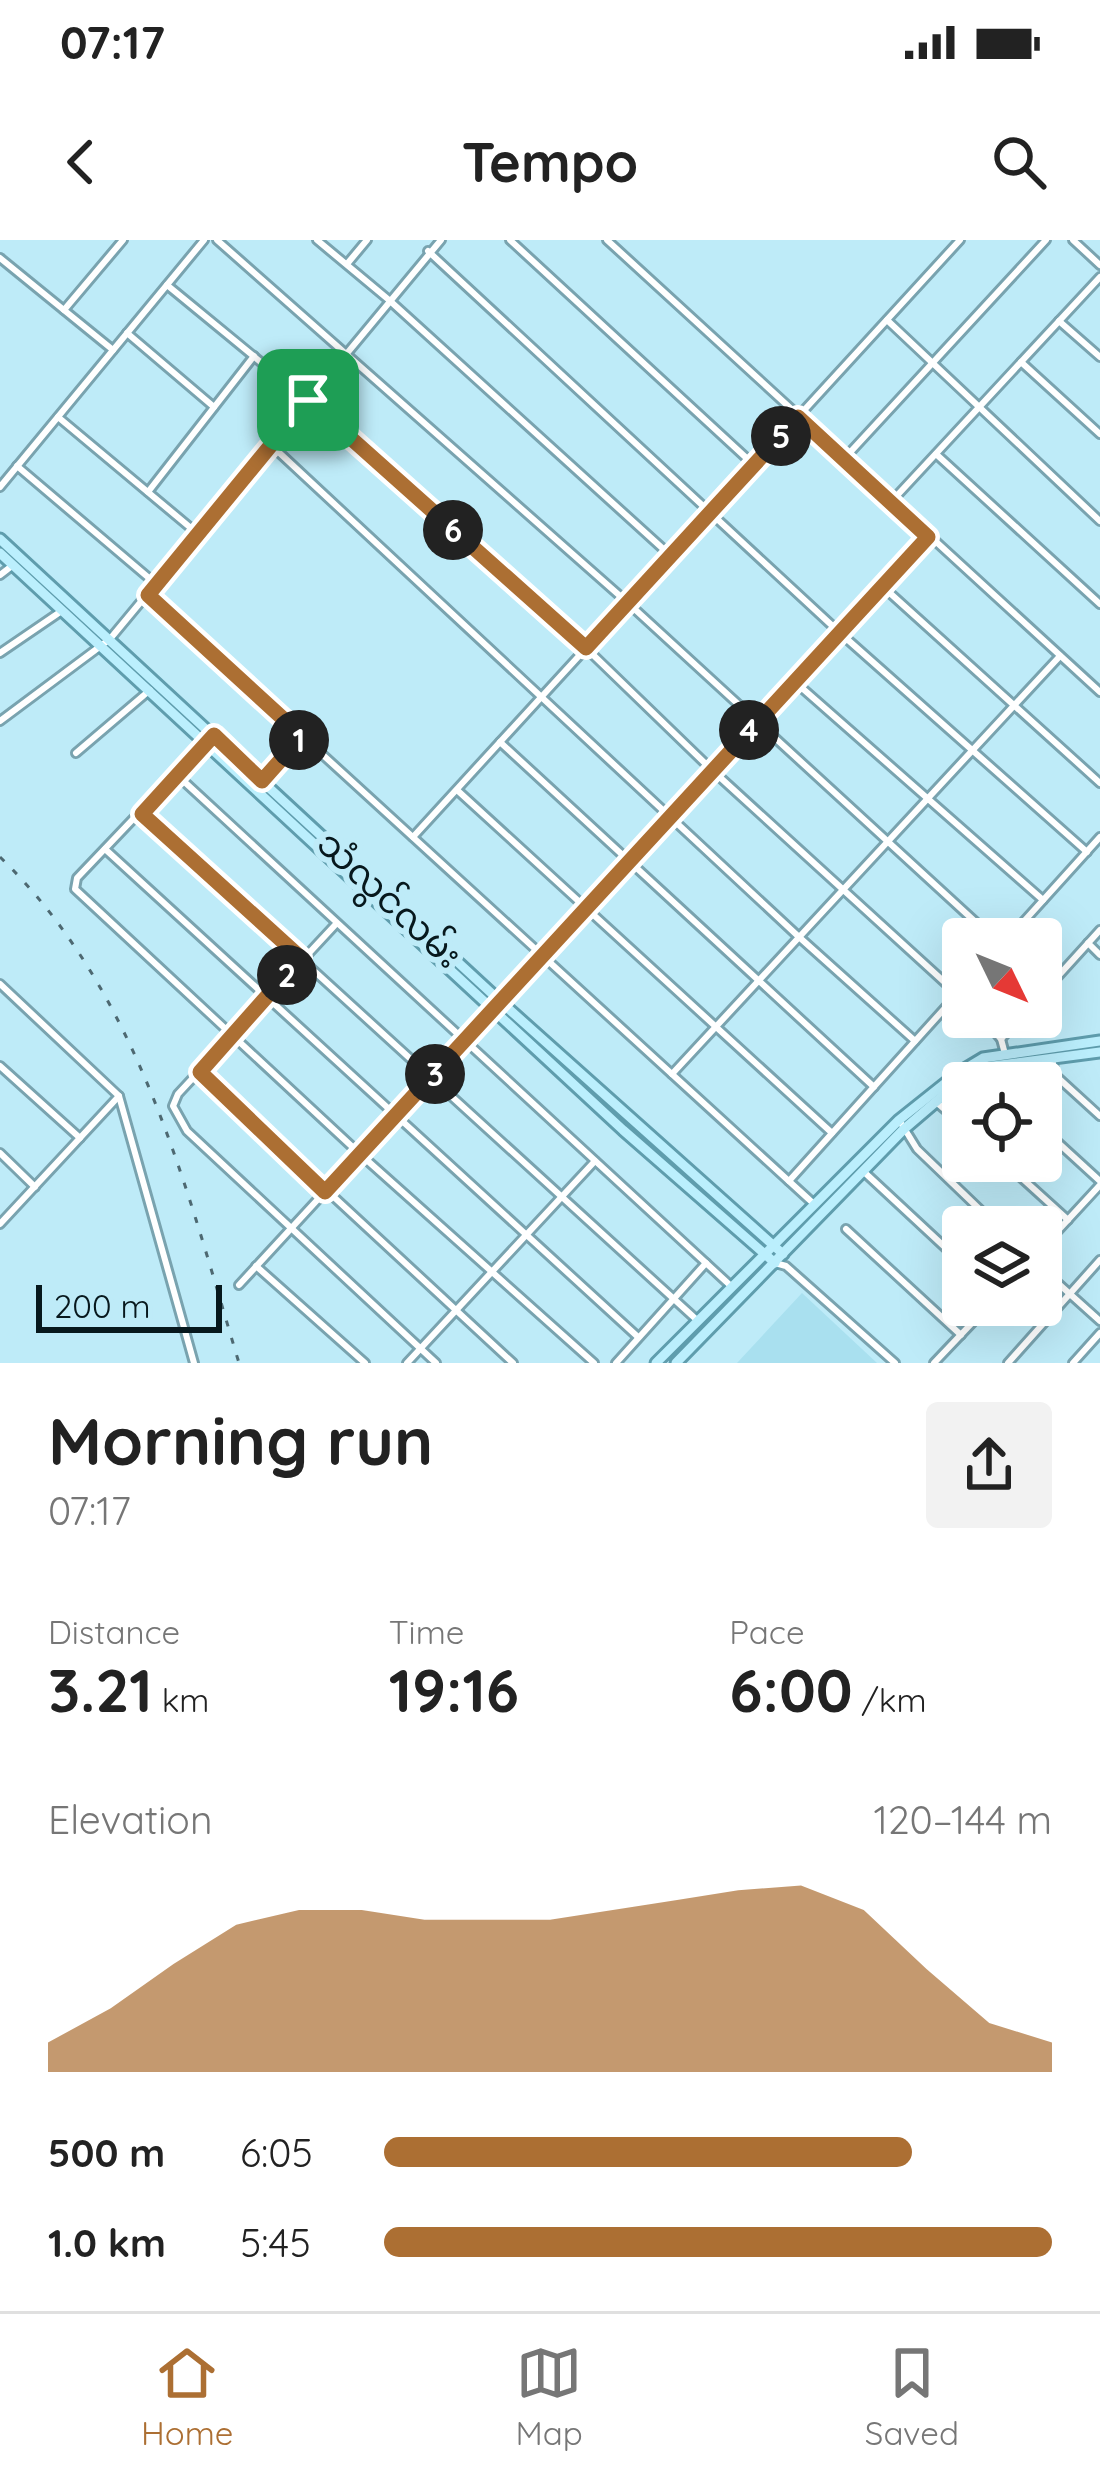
<!DOCTYPE html>
<html lang="en">
<head>
<meta charset="utf-8">
<style>
  :root { --surface:#fff; --page:#f2f2f2; --text:#222; --muted:#767676; --line:#e0e0e0; --accent:#ac6f33 }
  body { margin:0; font-family:Quicksand,"Noto Sans Myanmar",sans-serif; background:var(--page); color:var(--text); height:100vh; display:flex; flex-direction:column; font-size:45px; white-space:nowrap }
  * { box-sizing:border-box; margin:0 }
  p { font-size:39px; color:var(--muted) }
  .icon { flex:none; width:66px; height:66px; fill:none; stroke:currentColor; stroke-width:2; stroke-linecap:round; stroke-linejoin:round }
  .map { position:relative; height:1123px; overflow:hidden }
  .drawer { display:flex; flex-direction:column; background:var(--surface); flex:1 }
  .drawer>* { flex:none }
  .needle { width:78px; rotate:133deg }
  .buttons { position:absolute; left:942px; top:678px; display:grid; gap:24px }
  .buttons a { display:grid; place-items:center; width:120px; height:120px; border-radius:12px; background:var(--surface); box-shadow:0 12px 48px #0002; font-size:60px }
  .scale { position:absolute; left:36px; bottom:30px; width:186px; box-sizing:border-box; padding-left:12px; border:6px solid #07181d; border-top:0; font-size:33px; line-height:42px; white-space:nowrap; color:#07181d; -webkit-text-stroke:9px #beebf8; paint-order:stroke }
  .pin { position:absolute; display:grid; place-items:center; width:102px; height:102px; color:#fff; margin:-51px; border-radius:24px; box-shadow:0 6px 18px #0006 }
  .km { position:absolute; width:60px; height:60px; margin:-30px; border-radius:50%; background:#222; color:#fff; font-size:33px; line-height:60px; text-align:center }
  .round { display:grid; place-items:center; flex:none; width:126px; height:126px; border-radius:12px; background:var(--page) }
  .headline { display:flex; align-items:center; justify-content:space-between; height:204px; padding:0 48px }
  h1 { font-size:66px; font-weight:800; line-height:90px }
  .metrics { display:grid; grid-template-columns:repeat(3,1fr); gap:18px; height:204px; padding:12px 48px }
  .metrics div { display:grid; align-content:center }
  .metrics b { font-size:60px; font-weight:800 }
  .metrics small { font-size:33px; font-weight:400 }
  .metrics p { font-size:33px }
  .chart { height:336px; padding:24px 48px }
  .chart p { display:flex; justify-content:space-between }
  .chart svg { width:100%; height:216px; margin-top:12px; fill:var(--accent); opacity:.7 }
  ul { padding:0 48px; list-style:none; font-size:39px }
  li { display:grid; grid-template-columns:192px 144px 1fr; align-items:center; height:90px }
  li i { height:30px; border-radius:15px; background:var(--accent) }
  .status { display:flex; justify-content:space-between; align-items:center; height:84px; padding:0 60px; background:var(--surface); direction:ltr }
  .status svg { height:33px; fill:currentColor }
  header { display:flex; justify-content:space-between; align-items:center; height:156px; padding:0 48px; background:var(--surface); font-size:54px; font-weight:800 }
  .menu { display:flex; justify-content:space-around; align-items:center; height:168px; border-top:3px solid var(--line); background:var(--surface); font-size:33px; color:var(--muted) }
  .menu a { display:grid; justify-items:center; gap:6px }
  .menu .on { color:var(--accent) }
  .map>svg:first-child { display:block }
</style>
</head>
<body>
<div class="status"><b>07:17</b><svg viewBox="0 0 49 12"><path d="M0 12V9h3v3zM5 12V6h3v6zM10 12V3h3v9zM15 12V0h3v12zM26 1h20v11H26zM47 4h2v5h-2z"/></svg></div>
<header><svg class="icon" aria-label="back" viewBox="0 0 24 24"><path d="M15 5l-7 7 7 7"/></svg>Tempo<svg class="icon" aria-label="search" viewBox="0 0 24 24"><circle cx="10" cy="10" r="6"/><path d="M15 15l6 6"/></svg></header>
<div class="map">
<svg width="1100" height="1123" viewBox="0 0 1100 1123">
  <rect width="100%" height="100%" fill="#beebf8"/>
  <polygon fill="#a9e0ef" points="802,1053 877,1123 737,1123"/>
  <g fill="none" stroke-linecap="round" stroke-linejoin="round">
    <defs>
      <g id="minor">
        <polyline points="217,0 628,363 994,699"/>
        <polyline points="317,0 389,60 671,316"/>
        <polyline points="510,0 754,225"/>
        <polyline points="607,0 1100,452"/>
        <polyline points="1073,0 1100,25"/>
        <polyline points="428,11 839,392 1087,612"/>
        <polyline points="0,18 113,110"/>
        <polyline points="347,24 367,0"/>
        <polyline points="167,45 308,161 586,408 712,530 963,759"/>
        <polyline points="64,70 123,0"/>
        <polyline points="887,80 1100,281"/>
        <polyline points="1059,81 1100,117"/>
        <polyline points="127,93 214,167"/>
        <polyline points="1021,122 1100,194"/>
        <polyline points="58,177 198,294"/>
        <polyline points="271,205 799,697 915,801"/>
        <polyline points="936,214 1100,364"/>
        <polyline points="843,220 1046,0"/>
        <polyline points="17,226 156,344"/>
        <polyline points="0,247 204,0"/>
        <polyline points="148,252 254,116"/>
        <polyline points="891,262 1100,37"/>
        <polyline points="0,335 13,325"/>
        <polyline points="881,345 1100,543"/>
        <polyline points="148,355 814,964"/>
        <polyline points="0,413 63,370"/>
        <polyline points="794,441 1043,660"/>
        <polyline points="0,481 110,399 441,0"/>
        <polyline points="213,495 77,638 75,649 360,914 594,1123"/>
        <polyline points="500,502 874,847"/>
        <polyline points="76,513 150,450"/>
        <polyline points="177,535 732,1047"/>
        <polyline points="262,541 303,496"/>
        <polyline points="457,550 832,893"/>
        <polyline points="142,574 698,1081"/>
        <polyline points="413,597 960,0"/>
        <polyline points="105,609 638,1097"/>
        <polyline points="336,684 178,854 173,866 187,891 436,1123"/>
        <polyline points="1008,699 1100,597"/>
        <polyline points="1088,703 1100,715"/>
        <polyline points="0,744 119,856 194,1123"/>
        <polyline points="1041,755 1100,690"/>
        <polyline points="982,777 1001,799 1005,814"/>
        <polyline points="1001,799 1021,777"/>
        <polyline points="1052,818 1055,835 1100,876"/>
        <polyline points="0,826 80,898"/>
        <polyline points="985,827 994,843"/>
        <polyline points="199,832 513,1123"/>
        <polyline points="672,834 1060,416"/>
        <polyline points="936,862 963,885"/>
        <polyline points="899,880 917,909 998,987"/>
        <polyline points="1041,887 1100,941"/>
        <polyline points="0,913 35,947"/>
        <polyline points="1003,921 1068,980"/>
        <polyline points="863,931 963,1024"/>
        <polyline points="789,941 963,748"/>
        <polyline points="0,984 119,856"/>
        <polyline points="846,989 961,1095"/>
        <polyline points="1041,1009 1100,945"/>
        <polyline points="775,1023 786,1026 895,1123"/>
        <polyline points="256,1026 365,1123"/>
        <polyline points="1041,1028 1100,1081"/>
        <polyline points="239,1045 928,297"/>
        <polyline points="407,1123 595,921"/>
        <polyline points="616,1123 706,1023"/>
        <polyline points="934,1123 989,1065"/>
        <polyline points="1008,1123 1100,1020"/>
        <polyline points="1073,1123 1100,1093"/>
      </g>
      <g id="major">
        <polyline points="0,299 502,763 783,1014"/>
        <polyline points="0,313 623,890 775,1023"/>
        <polyline points="656,1123 899,880 958,833 983,818 1100,801"/>
        <polyline points="676,1123 904,889 959,842 985,827 1100,812"/>
      </g>
    </defs>
    <use href="#minor" stroke="#79a3af" stroke-width="12"/>
    <use href="#major" stroke="#5f9dad" stroke-width="15"/>
    <use href="#minor" stroke="#fff" stroke-width="6"/>
    <use href="#major" stroke="#bbeffd" stroke-width="9"/>
    <path stroke="#4d6871" stroke-width="3" stroke-dasharray="6 12" stroke-linecap="butt" d="M0,617C139,752 185,944 239,1123"/>
  </g>
  <g fill="none" stroke-linecap="round" stroke-linejoin="round">
    <defs>
      <polygon id="route" points="308,160 586,408 798,177 928,297 325,952 200,832 301,718 142,574 214,495 262,541 302,496 148,355"/>
    </defs>
    <use href="#route" stroke="#fff" stroke-width="24"/>
    <use href="#route" stroke="#ac6f33" stroke-width="15"/>
  </g>
  <g text-anchor="middle" stroke-width="12" stroke-linejoin="round" paint-order="stroke">
    <g font-size="36" fill="#07181d" stroke="#beebf8">
      <text transform="translate(390 659) rotate(43)" y="13">သံလွင်လမ်း</text>
    </g>
  </g>
</svg>
<div class="buttons">
<a><svg class="needle" viewBox="-14 -14 28 28"><path d="M0-13l5 13h-10z" fill="#e53935"/><path d="M0 13l5-13h-10z" fill="#767676"/></svg></a>
<a><svg class="icon" aria-label="locate" viewBox="0 0 24 24"><circle cx="12" cy="12" r="6"/><path d="M12 2v4M12 18v4M2 12h4M18 12h4"/></svg></a>
<a><svg class="icon" aria-label="layers" viewBox="0 0 24 24"><path d="M12 4l9 5-9 5-9-5zM3 14l9 5 9-5"/></svg></a>
</div>
<div class="scale">200 m</div>
<div class="pin" style="left:308px;top:160px;background:#1e9e55"><svg class="icon" aria-label="arrive" viewBox="0 0 24 24"><path d="M6 21V4h12l-3 4 3 4H6"/></svg></div>
<b class="km" style="left:299px;top:500px">1</b>
<b class="km" style="left:287px;top:735px">2</b>
<b class="km" style="left:435px;top:834px">3</b>
<b class="km" style="left:749px;top:490px">4</b>
<b class="km" style="left:781px;top:196px">5</b>
<b class="km" style="left:453px;top:290px">6</b>
</div>
<section class="drawer">
<div class="headline"><div><h1>Morning run</h1><p>07:17</p></div><a class="round"><svg class="icon" aria-label="share" viewBox="0 0 24 24"><path d="M12 15V3M7 8l5-5 5 5M5 13v7h14v-7"/></svg></a></div>
<div class="metrics">
<div><p>Distance</p><b>3.21<small> km</small></b></div>
<div><p>Time</p><b>19:16</b></div>
<div><p>Pace</p><b>6:00<small> /km</small></b></div>
</div>
<div class="chart"><p><span>Elevation</span>120–144 m</p>
<svg viewBox="0 0 160 44" preserveAspectRatio="none"><path d="M0 44V38L10 31L20 22L30 14L40 11L50 11L60 13L70 13L80 13L90 11L100 9L110 7L120 6L130 11L140 23L150 34L160 38V44z"/></svg>
</div>
<ul>
<li><b>500 m</b>6:05<i style="width:79%"></i></li>
<li><b>1.0 km</b>5:45<i style="width:100%"></i></li>
</ul>
</section>
<nav class="menu">
<a class="on"><svg class="icon" aria-label="home" viewBox="0 0 24 24"><path d="M3 11l9-7 9 7M6 9v11h12V9"/></svg>Home</a>
<a><svg class="icon" aria-label="map" viewBox="0 0 24 24"><path d="M3 6l6-2 6 2 6-2v14l-6 2-6-2-6 2zM9 4v14M15 6v14"/></svg>Map</a>
<a><svg class="icon" aria-label="saved" viewBox="0 0 24 24"><path d="M7 4h10v16l-5-4-5 4z"/></svg>Saved</a>
</nav>
</body>
</html>
